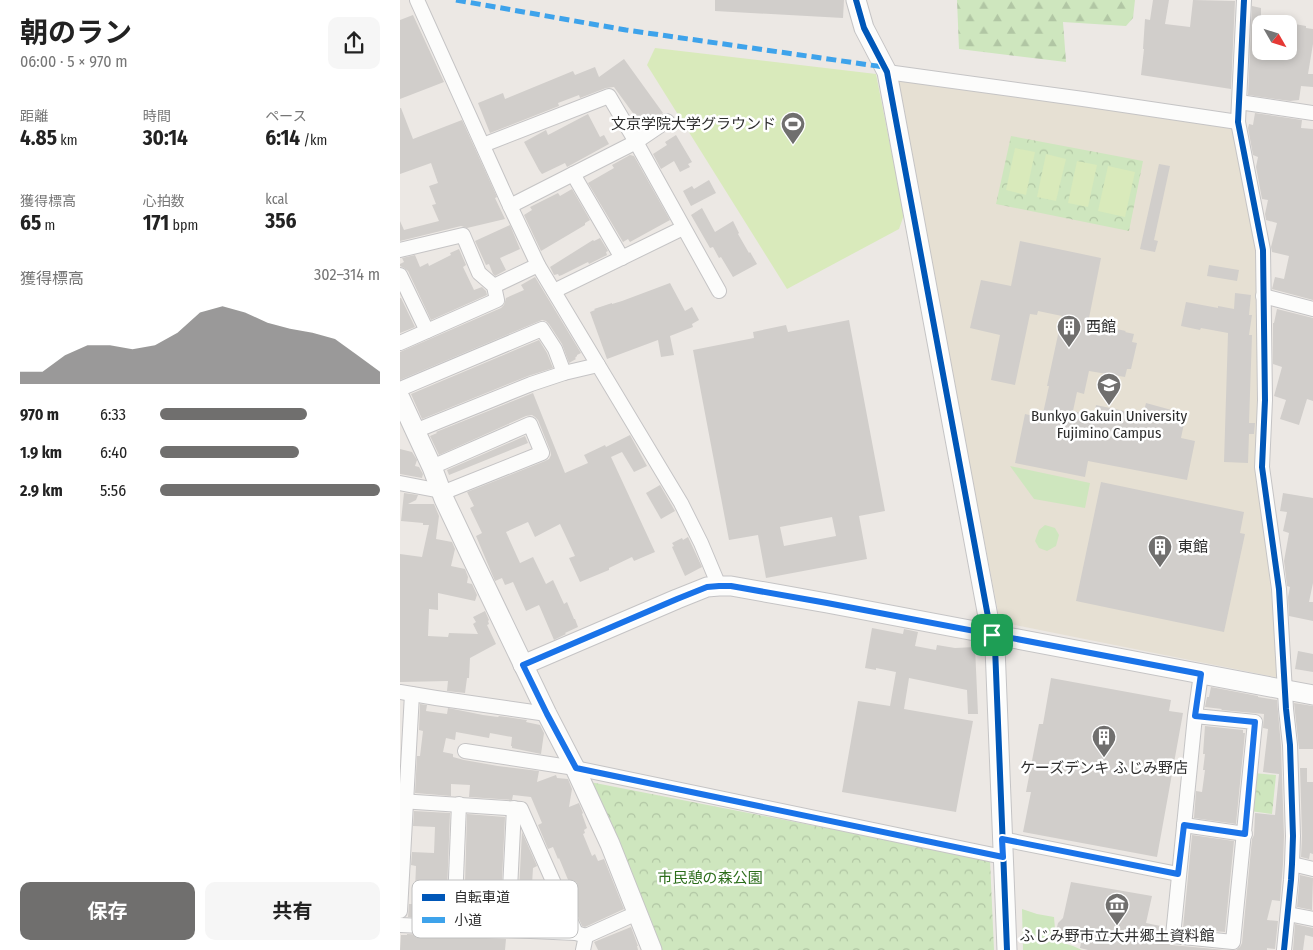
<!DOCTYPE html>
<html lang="ja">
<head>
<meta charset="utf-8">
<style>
  :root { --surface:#fff; --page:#f6f6f6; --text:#222; --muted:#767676; --accent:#706f6e }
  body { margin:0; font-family:"Fira Sans Condensed","Noto Sans JP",sans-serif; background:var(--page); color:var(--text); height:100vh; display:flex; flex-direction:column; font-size:19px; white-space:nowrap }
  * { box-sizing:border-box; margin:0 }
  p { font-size:16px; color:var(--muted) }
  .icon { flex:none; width:28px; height:28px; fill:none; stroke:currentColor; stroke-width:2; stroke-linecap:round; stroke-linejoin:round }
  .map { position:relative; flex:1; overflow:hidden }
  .sheet { display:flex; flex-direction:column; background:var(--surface); width:400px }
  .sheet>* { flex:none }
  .needle { width:32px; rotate:129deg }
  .buttons { position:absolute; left:852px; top:15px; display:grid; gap:10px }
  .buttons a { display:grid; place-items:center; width:45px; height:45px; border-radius:10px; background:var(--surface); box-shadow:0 2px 8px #0003; font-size:25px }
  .pin { position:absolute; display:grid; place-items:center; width:42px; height:42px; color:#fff; margin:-21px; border-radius:10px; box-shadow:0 2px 8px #0006 }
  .round { display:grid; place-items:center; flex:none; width:52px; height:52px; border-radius:10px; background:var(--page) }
  .overview { display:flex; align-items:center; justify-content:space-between; height:85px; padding:0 20px }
  h1 { font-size:28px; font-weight:700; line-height:38px }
  .stats { display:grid; grid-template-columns:repeat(3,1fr); gap:8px; height:85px; padding:5px 20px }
  .stats div { display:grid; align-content:center }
  .stats b { font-size:21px; font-weight:700 }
  .stats small { font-size:14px; font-weight:400 }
  .stats p { font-size:14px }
  .chart { height:140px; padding:10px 20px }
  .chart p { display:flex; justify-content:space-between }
  .chart svg { width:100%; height:90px; margin-top:5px; fill:var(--accent); opacity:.7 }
  .button { display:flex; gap:10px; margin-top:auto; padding:10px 20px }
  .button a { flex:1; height:58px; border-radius:10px; background:var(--accent); color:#fff; font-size:20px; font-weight:700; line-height:58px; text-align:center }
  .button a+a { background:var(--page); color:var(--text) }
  ul { padding:0 20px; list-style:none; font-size:16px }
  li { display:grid; grid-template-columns:80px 60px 1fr; align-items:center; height:38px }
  li i { height:12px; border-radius:6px; background:var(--accent) }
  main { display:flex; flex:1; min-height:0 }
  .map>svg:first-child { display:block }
</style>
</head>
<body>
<main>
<section class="sheet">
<div class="overview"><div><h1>朝のラン</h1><p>06:00 · 5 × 970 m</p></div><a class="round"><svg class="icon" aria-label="share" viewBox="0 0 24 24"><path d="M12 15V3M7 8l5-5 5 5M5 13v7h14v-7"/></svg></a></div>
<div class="stats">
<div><p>距離</p><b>4.85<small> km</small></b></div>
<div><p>時間</p><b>30:14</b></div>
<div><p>ペース</p><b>6:14<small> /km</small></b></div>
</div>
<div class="stats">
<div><p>獲得標高</p><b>65<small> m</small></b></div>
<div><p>心拍数</p><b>171<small> bpm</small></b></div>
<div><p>kcal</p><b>356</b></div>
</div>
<div class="chart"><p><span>獲得標高</span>302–314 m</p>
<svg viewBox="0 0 160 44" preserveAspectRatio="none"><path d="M0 44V38L10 38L20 30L30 25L40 25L50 27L60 25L70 19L80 9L90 6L100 9L110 14L120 17L130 19L140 22L150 30L160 38V44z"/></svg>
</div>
<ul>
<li><b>970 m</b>6:33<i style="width:67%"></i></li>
<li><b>1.9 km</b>6:40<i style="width:63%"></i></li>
<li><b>2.9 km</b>5:56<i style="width:100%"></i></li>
</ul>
<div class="button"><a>保存</a><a>共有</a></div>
</section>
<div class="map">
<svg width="913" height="950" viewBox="0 0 913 950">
  <defs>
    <pattern id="forest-firs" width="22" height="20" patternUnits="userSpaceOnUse" patternTransform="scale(1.25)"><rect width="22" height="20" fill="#cee6be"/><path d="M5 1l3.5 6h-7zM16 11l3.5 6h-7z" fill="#b1c6a4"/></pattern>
    <pattern id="park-crowns" width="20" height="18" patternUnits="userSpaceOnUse" patternTransform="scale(1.25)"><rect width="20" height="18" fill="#cee6be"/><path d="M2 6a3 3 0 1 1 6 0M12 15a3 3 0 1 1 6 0" fill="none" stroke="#b1c6a4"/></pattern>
  </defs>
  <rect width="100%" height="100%" fill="#ece8e4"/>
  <polygon fill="#e6e0d3" points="495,78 828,125 834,129 857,251 859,296 858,470 880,678 600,622"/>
  <polygon fill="url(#forest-firs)" points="557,0 735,0 733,18 726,26 663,22 666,62 559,49"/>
  <g fill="url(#park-crowns)">
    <polygon points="611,136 743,161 729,231 596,204"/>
    <polygon points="854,773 876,775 872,814 850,811"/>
    <polygon points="190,782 590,860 594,950 262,950 249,915"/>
  </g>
  <g fill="#cee6be">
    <polygon points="610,466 690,483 685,508 634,499"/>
    <polygon points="645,525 655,528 659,535 656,546 647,551 639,548 635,541 639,530"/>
    <polygon points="622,909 637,914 654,917 656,941 673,946 682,950 623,950"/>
  </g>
  <g fill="#d9eabb">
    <polygon points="255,48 476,74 504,215 499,229 387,289 247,65"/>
    <polygon points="615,148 635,152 626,195 606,190"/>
    <polygon points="646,154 666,159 656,201 637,197"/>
    <polygon points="677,161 697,165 688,207 668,203"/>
    <polygon points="708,166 735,172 725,217 698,211"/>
  </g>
  <g fill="#d1cecb" fill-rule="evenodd">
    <polygon points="315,0 444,0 443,18 315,11"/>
    <polygon points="753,0 769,0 765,24 790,27 793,0 835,1 831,89 741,75 744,49 743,49 745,19 750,20"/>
    <polygon points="852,6 861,8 861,51 889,51 889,23 906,26 906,28 913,29 913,44 908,74 913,74 913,87 901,86 899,100 890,101 848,95"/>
    <polygon points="13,15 44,82 0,99 0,20"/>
    <polygon points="224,59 263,113 243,127 214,87 206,88 180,98 179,95 158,103 159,106 90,133 78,103 103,93 105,99 173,71 175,75 195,67 199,77"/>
    <polygon points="0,108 1,108 13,139 62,120 97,197 95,198 105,219 67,228 61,226 0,241 0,221 4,230 39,221 32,205 36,204 29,186 38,183 31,163 0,174"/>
    <polygon points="855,113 902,120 901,128 913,129 913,300 872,289 875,277 884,279 889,256 872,252 871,247 877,223 866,220 865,214 868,200 862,199 856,167 858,157 853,155 848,128 849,124 853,125"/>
    <polygon points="188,114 200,137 204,135 209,144 167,167 165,163 142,174 139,170 124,142 146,130 148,135"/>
    <polygon points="276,135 292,162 288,164 290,167 280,172 274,161 261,169 253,154 267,145 265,142"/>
    <polygon points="230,155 234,156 270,220 230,242 228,239 223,242 188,183 214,168 212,165"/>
    <polygon points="759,164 770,166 754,240 758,241 755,252 740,249"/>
    <polygon points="309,180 316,193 291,206 283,191 292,186 294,189"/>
    <polygon points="172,189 190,220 185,223 185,225 141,251 124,215 132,210 130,207 158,193 160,196"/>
    <polygon points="302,208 315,232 333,221 339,233 338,234 349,253 350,252 357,264 333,277 321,257 319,258 313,247 310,248 291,215"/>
    <polygon points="110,225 120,249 100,258 106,270 95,276 93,274 89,264 86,265 75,241"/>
    <polygon points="200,238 208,251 206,252 207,255 189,264 188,262 162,275 159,276 158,274 154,275 150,267 193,240 194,241"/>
    <polygon points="620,241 701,258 688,323 726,331 725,332 734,334 732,342 737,343 731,369 727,369 725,377 689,371 684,394 677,392 673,411 694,416 696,405 743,415 746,403 786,414 781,438 795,441 787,480 688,461 685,477 615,463 625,414 642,418 649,386 647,386 662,316 638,311 637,315 630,314 615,385 591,380 600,335 570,328 581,280 611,286"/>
    <polygon points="59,249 66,265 63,267 74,290 82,287 86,291 87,295 31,320 8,271 4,268 0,266 0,264 4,262 2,258 15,255 20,267 28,263 29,266 51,255 50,253"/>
    <polygon points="809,265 839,270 837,281 807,276"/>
    <polygon points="135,277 181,353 177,355 177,356 175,358 176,359 169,363 162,344 149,324 146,321 142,320 0,380 0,352 101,308 104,305 106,298 124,290 121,285"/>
    <polygon points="270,283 285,311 292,307 299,320 292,324 293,327 270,336 274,355 261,357 258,340 207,359 190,312 195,310 194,309 212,303 212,304 222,301"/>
    <polygon points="835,293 851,295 849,315 852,315 849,335 852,335 849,423 855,423 854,434 849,434 848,463 824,462 828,333 801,328 800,330 781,326 786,302 818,308 818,306 834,309"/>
    <polygon points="0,298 1,298 15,327 0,333"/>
    <polygon points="877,309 913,318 913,401 907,399 899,425 880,419 886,400 874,396 882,367 873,364 873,323 874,323"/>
    <path d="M449,320L485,511L459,516L467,559L366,578L358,535L329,540L293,350L354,338L353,332L386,325L388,332ZM432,517L436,536L384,546L380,527Z"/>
    <polygon points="139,340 147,353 153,368 128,376 22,419 11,394"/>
    <polygon points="133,393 165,473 188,463 184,455 205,445 206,447 230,435 247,466 234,472 222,452 211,457 255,552 234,561 232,557 209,568 209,570 180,582 169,558 175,556 160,524 135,537 128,522 106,532 120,563 133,557 146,584 153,580 164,604 167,602 174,619 175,619 178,627 165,633 166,634 154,640 139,605 126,611 113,582 105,585 102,578 95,581 76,536 82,533 70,508 74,506 67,492 145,461 149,459 151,455 150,450 138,420 135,417 132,415 126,416 39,455 30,436 37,433 36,432"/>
    <polygon points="125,436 128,443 49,475 47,470"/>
    <polygon points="0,449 12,452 17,460 15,466 19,467 23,474 22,478 0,474"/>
    <polygon points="701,482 844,512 840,533 845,534 824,632 676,601"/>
    <polygon points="260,485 275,511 261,519 246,493"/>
    <polygon points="4,493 18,495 16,500 8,504 34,504 39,516 36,539 52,542 55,549 51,566 65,569 68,577 67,583 72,584 77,595 75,601 38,593 38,610 29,609 28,636 48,637 49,633 78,634 73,624 76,622 73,617 85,611 89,620 88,621 89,624 87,625 96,644 70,658 69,678 67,678 65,693 47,691 48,681 0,682 0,554 22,557 29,525 23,525 23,523 1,521"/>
    <polygon points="883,493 913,498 913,583 909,602 913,602 913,621 889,616 888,597 890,587 887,586 884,561 889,533 883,531 887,512 880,511"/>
    <polygon points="288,537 302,567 285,576 272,547 274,546 272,543 282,538 283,540"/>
    <polygon points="472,628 503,634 504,629 518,632 515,646 536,650 537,645 555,648 575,647 578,714 568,714 567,690 509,678 504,709 573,721 556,812 442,792 458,701 490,706 496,672 476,668 476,670 465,668"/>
    <polygon points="898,651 913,654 913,672 895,669"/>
    <polygon points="651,678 771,700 769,711 783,713 757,857 623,832 631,792 626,792 639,724 643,724"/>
    <polygon points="811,687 858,696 858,697 877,700 881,746 884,836 883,864 880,901 872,900 867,920 878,921 875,949 867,948 867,950 836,950 840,947 842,943 852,839 854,835 855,813 875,815 879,774 863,772 868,729 863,728 864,714 821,710 822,709 805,707 807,697 809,697"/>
    <polygon points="894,703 913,706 913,749 899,749"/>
    <polygon points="20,704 27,705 26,711 47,714 48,708 83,715 98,717 99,716 127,720 126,722 140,725 144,733 141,754 112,748 112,746 111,746 112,737 90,733 89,738 56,732 55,740 46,738 43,752 53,754 53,757 64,760 98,766 139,771 137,782 156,775 157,778 168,779 172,789 169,807 179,803 183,813 182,814 187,828 184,830 185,833 183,834 192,856 195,854 198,861 204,859 224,909 185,927 182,926 166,889 171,887 159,858 158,859 153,847 148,849 138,825 142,823 131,797 113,795 112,800 69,797 70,785 51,784 51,796 15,793 17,756 20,756 23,731 19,730"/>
    <polygon points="805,726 843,730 843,733 845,733 836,824 794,818 796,791 802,792 805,770 803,770 805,754 803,754"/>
    <polygon points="900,768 907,768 907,782 913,782 913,854 910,853 909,859 901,857 902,836"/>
    <polygon points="14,811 50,813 46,918 8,917 9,904 12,904 13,890 15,890 16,866 11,865 12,852 34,853 35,827 13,826"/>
    <polygon points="67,814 105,817 100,921 63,919 64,907 67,907 68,883 65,883"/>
    <polygon points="122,832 137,866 133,868 131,901 140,897 141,900 150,897 162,924 120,922 121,910 118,910"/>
    <polygon points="792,835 834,841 825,932 783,928"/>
    <polygon points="900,875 913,878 912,910 897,907"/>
    <polygon points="671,882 752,896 746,923 765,927 764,936 768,943 772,945 825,950 688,950 680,948 681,943 657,939 656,931 658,923 663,918"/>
    <polygon points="895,924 913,928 913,937 905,935 903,950 893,950"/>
    <polygon points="231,927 238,946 237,946 238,950 198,950 194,942"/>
    <polygon points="7,934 106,939 105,950 0,950 1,935 7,935"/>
  </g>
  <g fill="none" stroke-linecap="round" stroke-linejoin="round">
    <defs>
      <g id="street">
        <polyline points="17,0 110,206 138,265 281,503 301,543 319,586"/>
        <polyline points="844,0 838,122 863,250 865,400 862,467 879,589 886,709 890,745 893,836 892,864 891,880 884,950"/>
        <polyline points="487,72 683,99 838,122"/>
        <polyline points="839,102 913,113"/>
        <polyline points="83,145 209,96 236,142 319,291"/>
        <polyline points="173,174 222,258"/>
        <polyline points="110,206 236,142 267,121"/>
        <polyline points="0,250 63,235 79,273 94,286 97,300 0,343"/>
        <polyline points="0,275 27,331"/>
        <polyline points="94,286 138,265"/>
        <polyline points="154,291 283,228"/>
        <polyline points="863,296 913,309"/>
        <polyline points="0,389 142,329 155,349 164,373"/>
        <polyline points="15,431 131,384 164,373 198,365"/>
        <polyline points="32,467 130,424 142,453 42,493"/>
        <polyline points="0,483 41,491"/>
        <polyline points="0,692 36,698 147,714"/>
        <polyline points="795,716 855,722 833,942 773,936 795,716 801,674"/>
        <polyline points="65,751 175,768 603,857"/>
        <polyline points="0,801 121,809 176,933"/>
        <polyline points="784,825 845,834"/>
        <polyline points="602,839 778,874"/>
        <polyline points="892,864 913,869"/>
        <polyline points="0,911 12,694"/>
        <polyline points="888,914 913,919"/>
        <polyline points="0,925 176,933 186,936"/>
        <polyline points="54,927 59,804"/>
        <polyline points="108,930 114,808"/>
        <polyline points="183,950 186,936 237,913"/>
      </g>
      <g id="secondary">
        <polyline points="456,0 464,28 487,72 589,622 595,647 607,950"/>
        <polyline points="0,398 32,467 44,499 71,556 147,714 175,768 210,844 252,950"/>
        <polyline points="123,665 277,599 307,587 319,586 331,586 427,603 913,695"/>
      </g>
    </defs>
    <use href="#street" stroke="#c5c4c5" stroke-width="16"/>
    <use href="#secondary" stroke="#c5c4c5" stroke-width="21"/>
    <use href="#street" stroke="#fcfcfb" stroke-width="14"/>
    <use href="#secondary" stroke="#fcfcfb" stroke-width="19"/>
    <polyline stroke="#3ea3eb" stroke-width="5" stroke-dasharray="10 5" stroke-linecap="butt" points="56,0 226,30 484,67"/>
    <defs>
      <g id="cycleway">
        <polyline points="456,0 464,28 487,72 589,622 595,647 607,950"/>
        <polyline points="844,0 838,122 863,250 865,400 862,467 879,589 886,709 890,745 893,836 892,864 891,880 884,950"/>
      </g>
    </defs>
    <use href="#cycleway" stroke="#fff" stroke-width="9"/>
    <use href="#cycleway" stroke="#0057b8" stroke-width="6"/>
  </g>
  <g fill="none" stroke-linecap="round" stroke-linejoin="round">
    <defs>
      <polygon id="route" points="319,586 331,586 427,603 801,674 795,716 855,722 845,834 784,825 778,874 602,839 603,857 176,768 147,714 123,665 277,599 307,587"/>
    </defs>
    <use href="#route" stroke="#fff" stroke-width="10"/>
    <use href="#route" stroke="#1a73e8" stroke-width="6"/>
  </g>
  <defs>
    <symbol id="stadium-pin" viewBox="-11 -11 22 30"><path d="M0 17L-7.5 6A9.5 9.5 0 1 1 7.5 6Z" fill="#706f6e" stroke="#fff"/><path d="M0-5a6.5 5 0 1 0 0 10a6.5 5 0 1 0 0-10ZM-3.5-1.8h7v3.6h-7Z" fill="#fff"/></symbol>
    <symbol id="building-pin" viewBox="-11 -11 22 30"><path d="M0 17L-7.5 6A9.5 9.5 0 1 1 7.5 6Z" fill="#706f6e" stroke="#fff"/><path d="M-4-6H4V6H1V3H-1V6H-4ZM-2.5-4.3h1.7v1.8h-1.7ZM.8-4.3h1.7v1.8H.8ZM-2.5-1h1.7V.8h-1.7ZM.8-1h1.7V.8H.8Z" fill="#fff"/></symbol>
    <symbol id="university-pin" viewBox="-11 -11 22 30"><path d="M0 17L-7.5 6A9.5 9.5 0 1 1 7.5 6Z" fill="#706f6e" stroke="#fff"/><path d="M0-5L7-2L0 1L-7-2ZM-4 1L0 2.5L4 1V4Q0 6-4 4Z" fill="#fff"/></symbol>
    <symbol id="museum-pin" viewBox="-11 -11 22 30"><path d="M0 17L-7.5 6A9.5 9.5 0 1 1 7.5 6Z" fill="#706f6e" stroke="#fff"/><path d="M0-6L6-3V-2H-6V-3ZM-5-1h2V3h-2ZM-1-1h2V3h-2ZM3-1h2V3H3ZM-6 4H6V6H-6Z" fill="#fff"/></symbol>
  </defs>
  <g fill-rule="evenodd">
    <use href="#stadium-pin" x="379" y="110" width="28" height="38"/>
    <use href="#building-pin" x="655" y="313" width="28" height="38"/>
    <use href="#university-pin" x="695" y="371" width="28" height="38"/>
    <use href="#building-pin" x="746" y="533" width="28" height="38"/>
    <use href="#building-pin" x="690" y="723" width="28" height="38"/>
    <use href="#museum-pin" x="703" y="891" width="28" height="38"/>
  </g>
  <g text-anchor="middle" stroke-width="5" stroke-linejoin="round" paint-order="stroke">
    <g font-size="15" fill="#2e2e2e" stroke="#fff">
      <text x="376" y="129" text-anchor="end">文京学院大学グラウンド</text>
      <text x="686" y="332" text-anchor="start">西館</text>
      <text x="709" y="421">Bunkyo Gakuin University<tspan x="709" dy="17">Fujimino Campus</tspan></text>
      <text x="778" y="552" text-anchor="start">東館</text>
      <text x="704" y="773">ケーズデンキ ふじみ野店</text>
      <text x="717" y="941">ふじみ野市立大井郷土資料館</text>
    </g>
    <g font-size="15" fill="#2c6e1b" stroke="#fff">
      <text x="310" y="883">市民憩の森公園</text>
    </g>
  </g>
  <rect x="12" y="880" width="166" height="58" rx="8" fill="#fff" stroke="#c0c0c0" stroke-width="1"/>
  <rect x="22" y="894" width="23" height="7" fill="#0057b8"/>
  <rect x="22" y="917" width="23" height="6" fill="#3ea3eb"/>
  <g font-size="14" fill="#2e2e2e">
    <text x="54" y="902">自転車道</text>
    <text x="54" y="925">小道</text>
  </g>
</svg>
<div class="buttons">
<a><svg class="needle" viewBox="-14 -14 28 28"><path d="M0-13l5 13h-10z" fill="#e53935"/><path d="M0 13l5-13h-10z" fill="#767676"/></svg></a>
</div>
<div class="pin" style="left:592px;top:635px;background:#1e9e55"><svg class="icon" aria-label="arrive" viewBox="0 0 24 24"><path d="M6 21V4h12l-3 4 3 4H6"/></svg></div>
</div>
</main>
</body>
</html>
